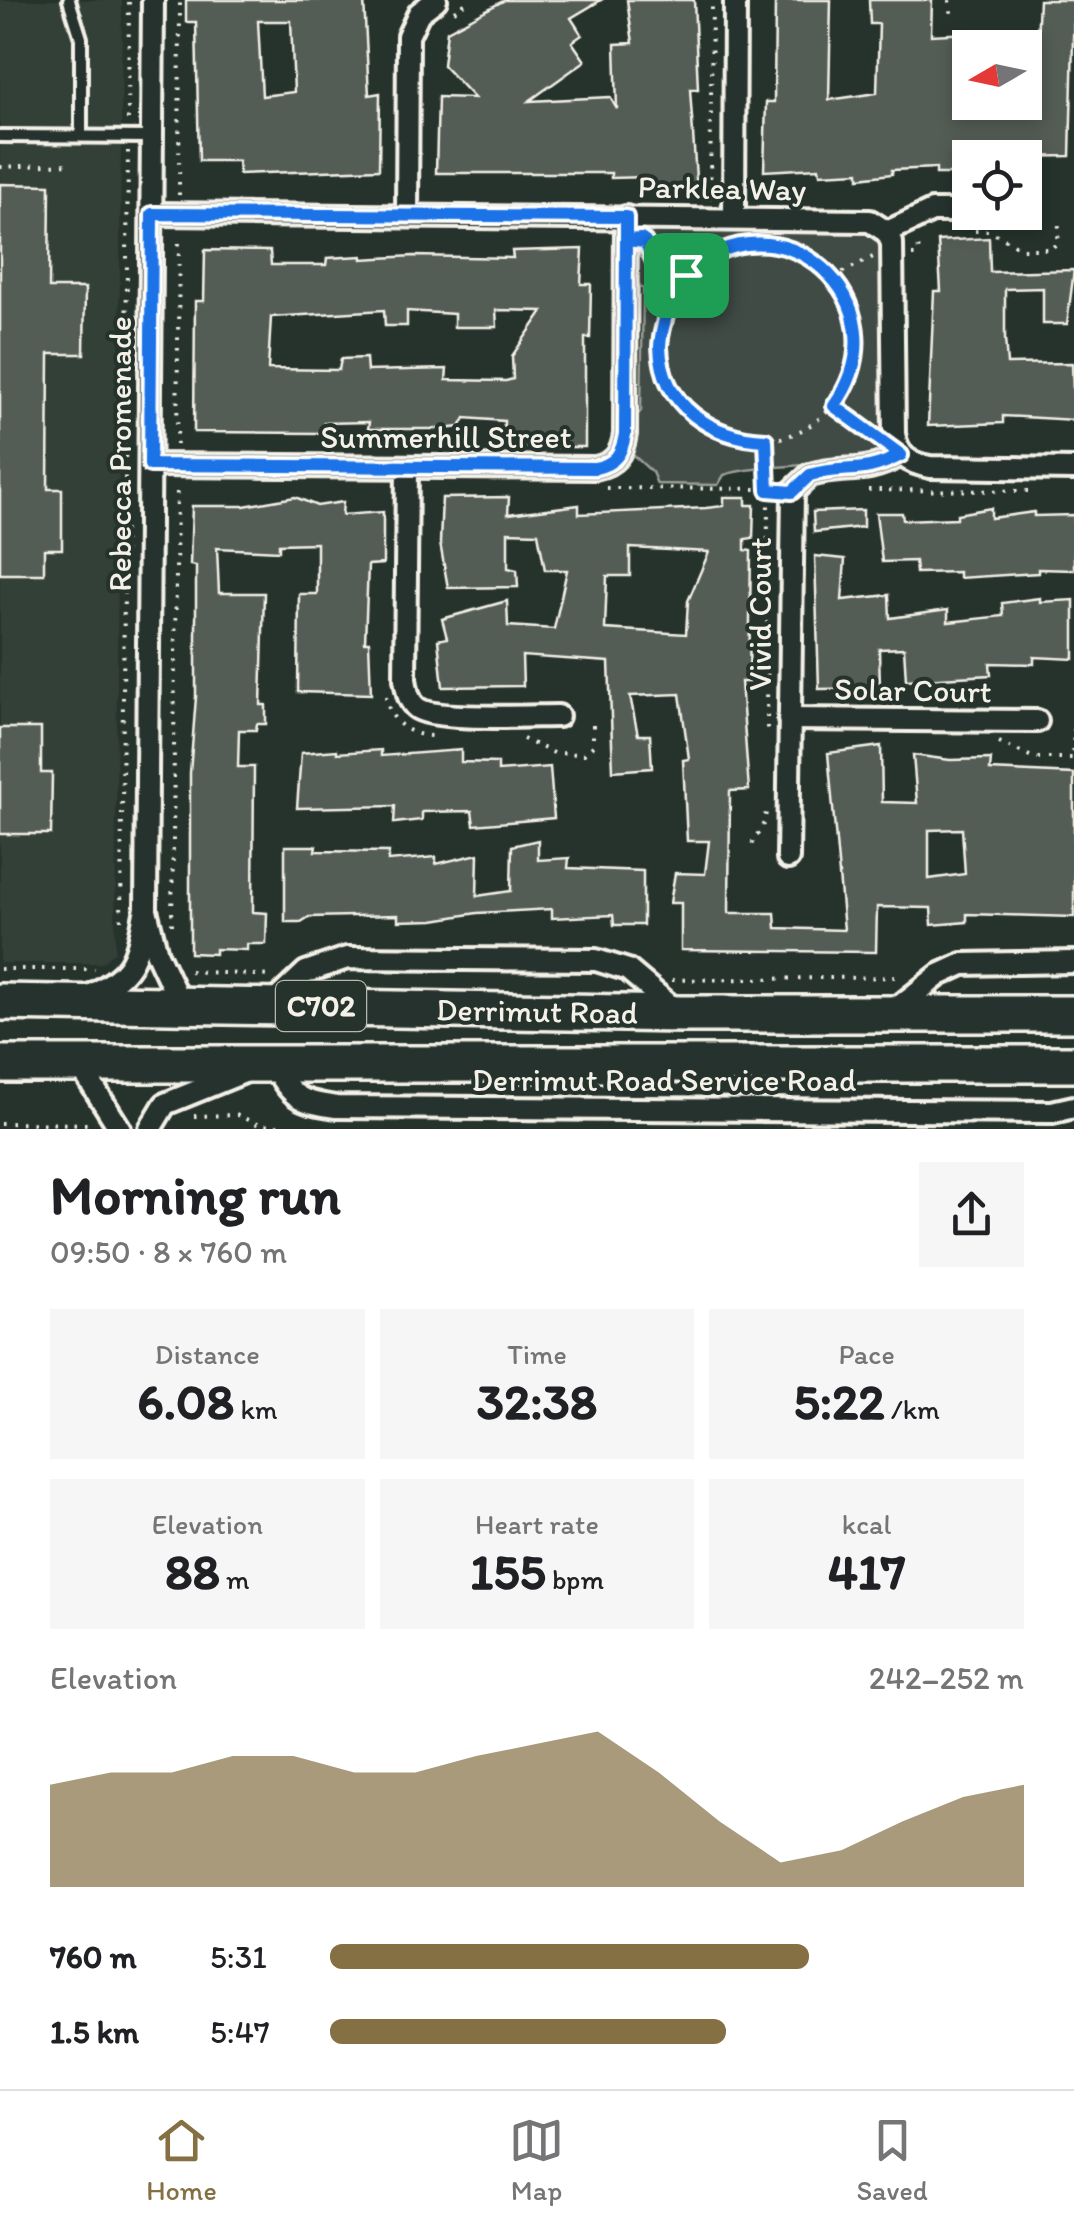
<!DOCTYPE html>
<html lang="en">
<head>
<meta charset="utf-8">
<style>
  :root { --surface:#fff; --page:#f6f6f6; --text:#202124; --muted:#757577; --line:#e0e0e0; --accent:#847042 }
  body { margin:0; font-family:Itim,sans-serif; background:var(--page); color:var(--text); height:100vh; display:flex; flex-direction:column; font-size:38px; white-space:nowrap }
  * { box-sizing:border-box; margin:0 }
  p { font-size:32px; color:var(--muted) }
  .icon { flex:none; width:55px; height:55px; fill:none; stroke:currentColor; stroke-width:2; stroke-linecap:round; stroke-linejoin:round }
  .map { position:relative; height:1129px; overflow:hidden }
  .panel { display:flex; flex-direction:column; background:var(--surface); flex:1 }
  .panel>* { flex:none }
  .needle { width:65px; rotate:261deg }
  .fabs { position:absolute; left:952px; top:30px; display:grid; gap:20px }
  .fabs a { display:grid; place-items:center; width:90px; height:90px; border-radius:0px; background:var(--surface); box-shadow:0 5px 15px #0003; font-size:50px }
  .pin { position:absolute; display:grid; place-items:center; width:85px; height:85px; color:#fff; margin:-42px; border-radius:20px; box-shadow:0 5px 15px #0006 }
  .round { display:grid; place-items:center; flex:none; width:105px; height:105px; border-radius:0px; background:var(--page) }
  .overview { display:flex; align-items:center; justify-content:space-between; height:170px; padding:0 50px }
  h1 { font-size:55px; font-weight:700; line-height:75px }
  .figures { display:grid; grid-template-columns:repeat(3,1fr); gap:15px; height:170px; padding:10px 50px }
  .figures div { display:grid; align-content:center; border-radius:0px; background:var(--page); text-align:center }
  .figures b { font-size:50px; font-weight:700 }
  .figures small { font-size:28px; font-weight:400 }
  .figures p { font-size:28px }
  .chart { height:280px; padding:20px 50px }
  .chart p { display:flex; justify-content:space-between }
  .chart svg { width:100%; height:180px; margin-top:10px; fill:var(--accent); opacity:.7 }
  ul { padding:0 50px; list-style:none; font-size:32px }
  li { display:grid; grid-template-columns:160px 120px 1fr; align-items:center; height:75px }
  li i { height:25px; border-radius:12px; background:var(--accent) }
  .tab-bar { display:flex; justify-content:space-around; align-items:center; height:140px; border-top:2px solid var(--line); background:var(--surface); font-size:28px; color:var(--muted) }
  .tab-bar a { display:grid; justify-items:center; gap:5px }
  .tab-bar .selected { color:var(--accent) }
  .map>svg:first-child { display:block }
</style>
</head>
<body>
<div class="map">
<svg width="1074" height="1129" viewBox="0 0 1074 1129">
  <rect width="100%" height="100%" fill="#26332d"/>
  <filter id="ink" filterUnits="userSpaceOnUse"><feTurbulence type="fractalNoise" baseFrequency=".01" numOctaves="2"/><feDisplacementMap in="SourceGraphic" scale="20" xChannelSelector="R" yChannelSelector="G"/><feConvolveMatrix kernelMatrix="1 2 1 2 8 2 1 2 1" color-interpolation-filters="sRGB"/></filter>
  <g filter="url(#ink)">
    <polygon fill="#333f39" points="0,0 122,0 115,951 102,963 0,963"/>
    <path fill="#414b45" stroke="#9a9e96" stroke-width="2.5" d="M662,227L863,231L879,243L884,264L883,432L877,451C857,469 762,462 724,475L718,485L657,484L652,472L632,454L634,419L641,411L643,289L635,281L637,247L644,236Z"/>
    <g fill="#525c55" stroke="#f4f1e8" stroke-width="2.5" fill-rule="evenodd">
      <path d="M186,0H364L369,95L380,93L379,169L239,174L238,161H199L196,22H186ZM258,21H291L294,92L262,96Z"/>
      <polygon points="505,0 601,0 571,18 582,35 572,42 585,61 529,101 610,97 617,109 615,44 633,43 627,0 694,0 698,89 690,89 697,193 650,188 649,177 611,178 611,173 436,173 438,97 474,98 443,65 447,31"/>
      <polygon points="775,0 831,0 829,100 877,93 879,24 870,24 869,0 932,0 931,35 970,33 970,102 1025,102 1025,40 1037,41 1039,0 1074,0 1070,156 970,158 970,174 936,174 936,168 892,170 892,174 859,178 859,172 820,174 819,168 764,171 766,102 774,102"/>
      <polygon points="0,184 50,185 49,288 85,288 84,354 49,354 48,489 62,489 62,549 44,549 44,574 0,574"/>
      <polygon points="989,238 990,272 1074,270 1067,324 1043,324 1043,288 1005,289 1005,338 1007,364 1072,363 1074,420 1003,416 1003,423 928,426 934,291 941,291 938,241"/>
      <path d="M583,249L581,284H591L590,338H585V447H503L504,421L465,418L460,427L443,429H368L369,422L324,423V433L194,432L195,301H204L205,250L270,251L271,265H326L327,258L362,256V259L414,256L513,258L512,251ZM384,310L385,326H407V311L454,314V327H497L496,310L543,311L512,356L513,379L506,381L446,380L447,369L367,371L366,358L341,359L339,370L268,369L271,317Z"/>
      <polygon points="295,497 317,506 343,502 342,515 383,512 383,564 368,565 365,642 369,642 371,694 298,692 299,594 317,594 317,543 279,544 279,551 217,548 219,593 264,593 261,705 266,705 266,724 257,724 256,730 239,730 238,767 254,767 253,912 267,913 266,944 247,944 247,950 215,949 215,954 190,953 190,773 196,697 196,566 190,565 192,506 244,506"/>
      <path d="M509,497L508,514L579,505V514L706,508L724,506V497H746V505H754L753,538L745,539V550L751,551L749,682H741L749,790L730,791L729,913H775L776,928L844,930L828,753L881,746L882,802L917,803L913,755L950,760L991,759L990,770L1074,774V917L967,914V922L932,925L931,908L877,907L876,952L681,950V903H670L675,873L705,874L709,841H687L683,760L689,759L680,694L630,696L638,735H650L652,768L613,771L609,662L522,656L523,686L443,687L438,640L447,638L442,619L507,601L508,626L554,629L567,570H545L538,533L508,532V568L517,570L518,587L448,588L440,543L442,498ZM630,548L709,552L688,601L686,634L605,629L607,576H630ZM962,829L965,874L929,879V830Z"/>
      <polygon points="991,508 991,518 1034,512 1034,516 1074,515 1074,570 1038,569 1038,573 959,578 959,572 916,573 915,561 882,562 876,513 902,513 903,520 957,518 957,514"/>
      <polygon points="863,510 863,527 814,532 813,512"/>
      <polygon points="815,556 845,559 842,600 889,595 890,618 948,610 948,622 1003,616 1002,603 1040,598 1040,602 1074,600 1074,659 1034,657 1034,664 990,663 991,675 906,680 904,648 879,649 880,688 819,689"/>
      <polygon points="0,728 41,728 41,773 52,773 51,834 0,834"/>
      <polygon points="337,750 337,753 381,750 381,756 461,750 461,762 498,763 498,771 550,767 554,818 474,825 472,811 422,812 422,820 394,823 395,806 297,808 301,753"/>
      <polygon points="538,840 538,860 569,858 568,868 643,871 643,925 614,925 613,915 552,918 552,909 477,913 434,920 398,921 398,915 309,917 301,922 285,922 285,846 316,846 315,851 389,852 388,861 436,857 436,864 478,854 477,896 511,891 512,846"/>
    </g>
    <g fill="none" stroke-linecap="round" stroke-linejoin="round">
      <defs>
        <g id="lane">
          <polyline points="69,0 81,38 81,136"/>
          <polyline points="0,136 152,137"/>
        </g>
        <g id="street">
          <polyline points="1025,211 1026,211"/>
          <path d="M152,214L870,221L887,232L892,243L894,434C898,456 908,463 930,467L1074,469"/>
          <polyline points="407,216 408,36 419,13 436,0"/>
          <polyline points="734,219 735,0"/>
          <polyline points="887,232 932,211 970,211"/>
          <path d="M150,465L595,468C615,464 622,454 625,434L626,217"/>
          <path d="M407,467L405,679C407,690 408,701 417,708C434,721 531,716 558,716"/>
          <polyline points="789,719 1037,721"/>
          <path d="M788,858L793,491L810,475C848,464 860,477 901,455"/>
          <polyline points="147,914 157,954 180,1003"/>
          <path d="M87,997C136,973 136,959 146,908L153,0"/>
          <polyline points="271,1005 306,972 347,958 596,960 628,970 680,1014"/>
          <polyline points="892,1012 939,975 963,964 1074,962"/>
          <polyline points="79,1064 120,1129"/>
          <path d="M272,1064C294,1098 296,1101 336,1107L1052,1112L1074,1107"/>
          <polyline points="150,1129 165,1104 244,1072"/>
        </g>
        <g id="highway">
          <polyline points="0,1002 680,1014 1074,1014"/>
          <polyline points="0,1064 1074,1064"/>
        </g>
      </defs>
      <use href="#lane" stroke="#f4f1e8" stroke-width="18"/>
      <use href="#street" stroke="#f4f1e8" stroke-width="28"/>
      <use href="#highway" stroke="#f4f1e8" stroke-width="42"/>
      <g stroke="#f4f1e8" stroke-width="4" stroke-dasharray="2.5 8" stroke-linecap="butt">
        <polyline points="949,0 951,13"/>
        <polyline points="454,11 471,0"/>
        <polyline points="128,120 129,0"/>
        <polyline points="0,167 71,164"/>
        <polyline points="179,195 180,0"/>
        <polyline points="710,199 712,0"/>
        <polyline points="975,231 990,231 1022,249 1051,249 1058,242 1059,224"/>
        <path d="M647,247L668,292C677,283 686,273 696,265C794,190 917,328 828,411C811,427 790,439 767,440C712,443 661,402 660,345C660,327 665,309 668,292"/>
        <polyline points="912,255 917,255 920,241"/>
        <polyline points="833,277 873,257"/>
        <polyline points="833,406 875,434"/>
        <polyline points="766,440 769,490"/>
        <polyline points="177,445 179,235"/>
        <polyline points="606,488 768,489 767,733"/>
        <polyline points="868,490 1034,491"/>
        <path d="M386,696C389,722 409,736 434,736"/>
        <polyline points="523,739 554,753 584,754 593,746 593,723"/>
        <polyline points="999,742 1034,758 1073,758 1074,723"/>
        <polyline points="752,844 764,823 767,807"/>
        <polyline points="121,920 128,150"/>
        <polyline points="172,925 177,485"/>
        <polyline points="0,969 95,969"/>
        <polyline points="190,971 270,976"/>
        <polyline points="672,980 902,977"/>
        <polyline points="194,1116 237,1115 259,1125 317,1129"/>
        <polyline points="0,1123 92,1124"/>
      </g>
      <use href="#lane" stroke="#26332d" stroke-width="10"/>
      <use href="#street" stroke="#26332d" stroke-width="20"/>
      <use href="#highway" stroke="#26332d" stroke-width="35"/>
    </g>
  </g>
  <g fill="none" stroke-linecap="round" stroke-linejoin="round" filter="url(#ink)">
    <defs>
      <path id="route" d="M686,275L668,292L645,242L626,240V217L152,214L150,465L595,468C615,464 622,454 625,434L626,240L641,239L645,242C652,257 667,277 668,292C671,309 660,329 660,347C662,406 712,438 766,440L768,490L792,492L810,475C848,464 859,477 901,455L834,406C910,301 776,187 686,275"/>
    </defs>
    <use href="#route" stroke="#fff" stroke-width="20"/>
    <use href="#route" stroke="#1a73e8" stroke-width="12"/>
  </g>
  <g text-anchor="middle" stroke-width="8" stroke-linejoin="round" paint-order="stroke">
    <rect fill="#26332d" stroke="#b6b8b0" stroke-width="2.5" x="276" y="981" width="90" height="50" rx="8"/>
    <g font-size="30" font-weight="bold" fill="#f4f1e8">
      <text x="321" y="1016">C702</text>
    </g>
    <g font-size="32" fill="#f4f1e8" stroke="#26332d">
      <text transform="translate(722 188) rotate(1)" y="11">Parklea Way</text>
      <text x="446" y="448">Summerhill Street</text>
      <text transform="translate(120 454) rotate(-90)" y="11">Rebecca Promenade</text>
      <text transform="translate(760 614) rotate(-90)" y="11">Vivid Court</text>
      <text transform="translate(913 690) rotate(1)" y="11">Solar Court</text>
      <text transform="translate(537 1011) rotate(1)" y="11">Derrimut Road</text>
      <text x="664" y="1091">Derrimut Road Service Road</text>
    </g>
  </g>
</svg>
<div class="fabs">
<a><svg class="needle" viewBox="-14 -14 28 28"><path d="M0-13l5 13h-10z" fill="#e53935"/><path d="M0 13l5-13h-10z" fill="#757577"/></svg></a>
<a><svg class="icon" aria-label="locate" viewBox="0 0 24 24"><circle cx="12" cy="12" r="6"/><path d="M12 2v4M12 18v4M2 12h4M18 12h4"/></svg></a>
</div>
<div class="pin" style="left:686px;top:275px;background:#1e9e55"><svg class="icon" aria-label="arrive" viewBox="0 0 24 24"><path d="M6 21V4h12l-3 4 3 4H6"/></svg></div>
</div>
<section class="panel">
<div class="overview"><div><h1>Morning run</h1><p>09:50 · 8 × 760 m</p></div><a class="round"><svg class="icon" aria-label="share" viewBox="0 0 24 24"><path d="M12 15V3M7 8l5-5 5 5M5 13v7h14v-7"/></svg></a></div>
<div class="figures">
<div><p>Distance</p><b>6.08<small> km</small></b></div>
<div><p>Time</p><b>32:38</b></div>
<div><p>Pace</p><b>5:22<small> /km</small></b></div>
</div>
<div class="figures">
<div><p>Elevation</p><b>88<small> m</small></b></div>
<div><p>Heart rate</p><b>155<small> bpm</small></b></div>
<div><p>kcal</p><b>417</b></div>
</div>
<div class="chart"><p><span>Elevation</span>242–252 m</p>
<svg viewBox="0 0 160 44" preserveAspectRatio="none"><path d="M0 44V19L10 16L20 16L30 12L40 12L50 16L60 16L70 12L80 9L90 6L100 16L110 28L120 38L130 35L140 28L150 22L160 19V44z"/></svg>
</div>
<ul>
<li><b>760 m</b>5:31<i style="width:69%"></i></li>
<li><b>1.5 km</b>5:47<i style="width:57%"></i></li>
</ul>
</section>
<nav class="tab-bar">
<a class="selected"><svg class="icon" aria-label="home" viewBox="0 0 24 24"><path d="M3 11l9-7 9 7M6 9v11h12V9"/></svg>Home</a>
<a><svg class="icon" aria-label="map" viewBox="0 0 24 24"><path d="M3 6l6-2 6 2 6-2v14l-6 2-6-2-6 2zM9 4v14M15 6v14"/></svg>Map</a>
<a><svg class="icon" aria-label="saved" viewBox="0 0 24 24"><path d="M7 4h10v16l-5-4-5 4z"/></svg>Saved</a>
</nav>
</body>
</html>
